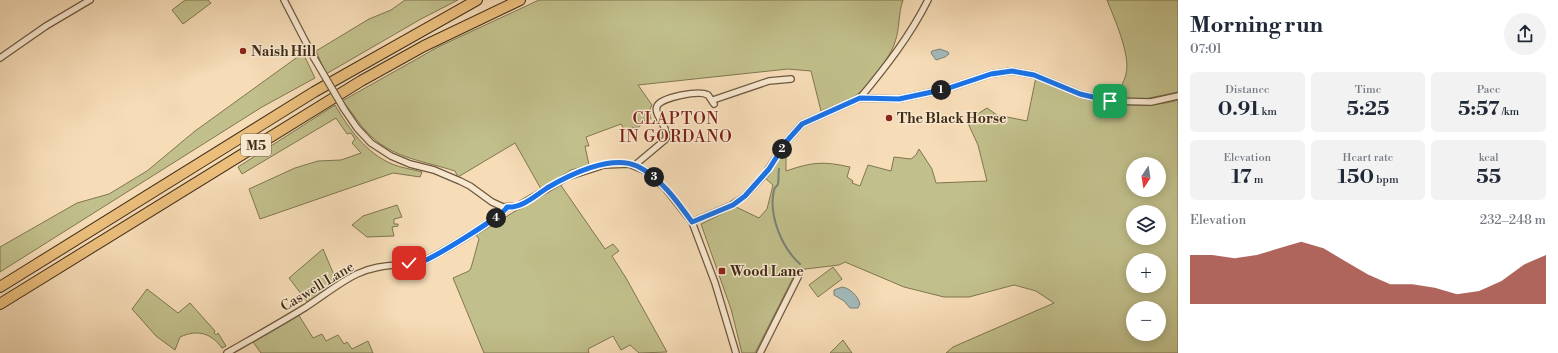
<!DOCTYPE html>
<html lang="en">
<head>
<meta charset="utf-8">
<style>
  :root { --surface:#fff; --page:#f2f2f3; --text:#1f2937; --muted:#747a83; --accent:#8f2418 }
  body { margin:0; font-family:"Libre Bodoni",serif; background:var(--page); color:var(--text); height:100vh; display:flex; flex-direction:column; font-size:15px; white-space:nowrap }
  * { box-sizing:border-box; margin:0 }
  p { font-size:13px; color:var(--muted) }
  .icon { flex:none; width:22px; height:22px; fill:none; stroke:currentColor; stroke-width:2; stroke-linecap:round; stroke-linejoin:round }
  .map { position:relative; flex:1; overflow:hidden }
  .panel { display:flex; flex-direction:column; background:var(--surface); width:380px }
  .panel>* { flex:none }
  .needle { width:26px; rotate:192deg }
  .controls { position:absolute; left:1126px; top:157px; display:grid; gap:8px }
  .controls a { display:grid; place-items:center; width:40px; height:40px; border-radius:50%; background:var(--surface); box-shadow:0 2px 10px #0003; font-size:20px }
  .pin { position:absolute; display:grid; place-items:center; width:34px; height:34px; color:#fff; margin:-17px; border-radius:8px; box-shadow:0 2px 6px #0006 }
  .km { position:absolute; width:20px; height:20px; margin:-10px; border-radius:50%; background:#222; color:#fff; font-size:11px; line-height:20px; text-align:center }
  .round { display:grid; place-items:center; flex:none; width:42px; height:42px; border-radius:21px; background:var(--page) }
  .headline { display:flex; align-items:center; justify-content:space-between; height:68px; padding:0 12px }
  h1 { font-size:22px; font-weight:800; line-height:30px }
  .figures { display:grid; grid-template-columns:repeat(3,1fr); gap:6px; height:68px; padding:4px 12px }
  .figures div { display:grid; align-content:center; border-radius:6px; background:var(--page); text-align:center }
  .figures b { font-size:20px; font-weight:800 }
  .figures small { font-size:11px; font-weight:400 }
  .figures p { font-size:11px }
  .chart { height:112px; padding:8px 12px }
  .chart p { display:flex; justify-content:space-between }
  .chart svg { width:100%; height:72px; margin-top:4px; fill:var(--accent); opacity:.7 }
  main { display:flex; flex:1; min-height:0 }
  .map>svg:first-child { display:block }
</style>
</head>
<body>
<main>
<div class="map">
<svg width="1178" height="353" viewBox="0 0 1178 353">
  <rect width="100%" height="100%" fill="#f6dcb7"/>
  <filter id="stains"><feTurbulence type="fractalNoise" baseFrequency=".005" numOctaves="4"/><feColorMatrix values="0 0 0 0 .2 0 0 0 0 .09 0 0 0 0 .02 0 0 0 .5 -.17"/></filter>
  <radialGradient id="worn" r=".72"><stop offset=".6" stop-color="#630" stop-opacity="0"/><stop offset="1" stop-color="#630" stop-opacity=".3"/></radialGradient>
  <g fill="#c1bf8b" stroke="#807650" fill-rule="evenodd">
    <polygon points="185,0 208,0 211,3 183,24 172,10"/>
    <polygon points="405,0 458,0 421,19 326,74 316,51 369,19 391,10"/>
    <path d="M539,0H903C898,14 900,28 895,42C891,56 867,89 855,96C845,102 832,106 821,111L811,71L788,69L638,85L652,105L649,111L651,119L643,121L639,127L624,129L621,124L586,137L589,146H585L589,165L571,170L541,189L515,143L458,177L455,171C427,162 394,158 372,137C360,127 353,112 342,101L438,47Z"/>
    <path d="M1107,0H1178V92L1140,100L1114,99C1118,91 1124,83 1126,74C1131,55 1114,18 1107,0Z"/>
    <polygon points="303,53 315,78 262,107 0,272 0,247 77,203 109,194 147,171 195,131"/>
    <path d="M1036,77C1072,95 1098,105 1139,105C1153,105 1164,104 1178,100V353H946L953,347L1054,303L1036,291L1014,285L969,297H944L904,287L845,262L839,265L797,270L755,353H742L731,309L701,224L736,207L759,218L767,209L773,185L765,178L786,146V171C812,162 823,161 850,167L847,177L853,181L852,183L860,186L868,165L891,171L894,157L911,159L916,155L919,149L932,169L936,183L987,181L978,145L967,121L987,108L997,115L1027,121ZM1133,164H1159V190H1133ZM1133,212H1159V238H1133ZM1133,260H1159V286H1133ZM1133,308H1159V334H1133Z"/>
    <path d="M335,105C349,129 366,153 392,164C401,168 412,169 422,172L420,177L393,173L260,219L249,189L295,168L318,161L341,160L361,153L352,143L355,139L351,133L347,134L336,118L242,174L238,167Z"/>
    <polygon points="560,184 605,249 613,244 619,251 612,256 626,278 667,352 639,353 630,345 621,350 613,336 588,349 589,353 484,353 453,278 469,271 471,268 479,239 476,235"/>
    <polygon points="397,205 402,217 394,219 394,224 398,224 398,226 392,227 394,236 367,237 352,225 363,216"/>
    <polygon points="323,249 337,282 308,303 289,278"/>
    <polygon points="833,267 842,279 818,297 809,285"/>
    <path d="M147,289L178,313L190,303L215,331L214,333L216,335L218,333L226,346L222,348C211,333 198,329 180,337L175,350L156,336L132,309Z"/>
    <polygon points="298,314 313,338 322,334 326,341 338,335 344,344 347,342 352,349 368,341 373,353 261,353 253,342"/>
    <polygon points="843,340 852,353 830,353"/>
  </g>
  <g fill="#a1b9b9" stroke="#7a8178">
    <polygon points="940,49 948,52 949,54 945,57 936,60 931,53 932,51"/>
    <path d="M842,287C850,288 858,296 860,304L858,308H850L844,301L834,295V290Z"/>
  </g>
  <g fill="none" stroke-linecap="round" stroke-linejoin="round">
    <path stroke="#7a8178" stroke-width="2" d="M779,169C778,173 779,180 778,184C776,188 775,186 774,190C768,215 782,248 800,264"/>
    <defs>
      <g id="street">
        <polyline points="284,0 314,58"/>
        <polyline points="0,58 46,26 90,0"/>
        <path d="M860,98C885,68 910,36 928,0"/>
        <polyline points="713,100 769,81 791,79"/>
        <polyline points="344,109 357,128 371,143 391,156 410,164 434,170 460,181 470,186 492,202 503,207 518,206 567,177 604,165 629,164 646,171 665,188 692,222 715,283 736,353"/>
        <path d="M635,165L666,139C669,126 653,115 657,106C662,97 699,90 708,95L714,104"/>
        <polyline points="692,222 730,206 745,196 766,173 786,142 802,124 860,98 899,99 946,89 991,74 1012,71 1034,75 1080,94 1110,101 1151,102 1178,96"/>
        <path d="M227,353C253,338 280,323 306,307C323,296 340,282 357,274C378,264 398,266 420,262C431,260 504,215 507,207"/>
        <polyline points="760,353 800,273"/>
      </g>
      <g id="highway">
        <polyline points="0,287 314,92 477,0"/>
        <polyline points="0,304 361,81 424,46 520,0"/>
      </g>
    </defs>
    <use href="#street" stroke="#6d583e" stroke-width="8"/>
    <use href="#highway" stroke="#3f2c16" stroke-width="12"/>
    <use href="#street" stroke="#f9e8d0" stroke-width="5.5"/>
    <use href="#highway" stroke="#ebbe7c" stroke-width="10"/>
    <defs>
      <polyline id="street-bridge" points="314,58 344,109"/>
    </defs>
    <use href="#street-bridge" stroke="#6d583e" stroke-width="8" stroke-linecap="butt"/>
    <use href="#street-bridge" stroke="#f9e8d0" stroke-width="5.5"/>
  </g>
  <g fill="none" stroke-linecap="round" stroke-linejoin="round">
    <defs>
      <path id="route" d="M409,263C413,263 417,263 421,262C432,259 504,215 507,207C522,208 535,196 547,188C569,175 611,154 637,166C660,177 677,201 692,222L697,220L733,205L745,196L769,169L786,142L802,124L860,98L899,99L946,89L991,74L1012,71L1034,75L1080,94L1110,101"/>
    </defs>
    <use href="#route" stroke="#fff" stroke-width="8"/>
    <use href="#route" stroke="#1a73e8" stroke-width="5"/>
  </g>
  <g fill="#8f2418" stroke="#f9e8d0" stroke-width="1.5">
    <circle cx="243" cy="51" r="4"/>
    <circle cx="889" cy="118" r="4"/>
    <rect x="718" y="267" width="8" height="8" rx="2"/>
  </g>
  <g text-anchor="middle" stroke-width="3" stroke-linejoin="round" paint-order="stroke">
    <rect fill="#f9e8d0" stroke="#77644e" stroke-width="1" x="241" y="134" width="30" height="22" rx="3"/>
    <g font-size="13" font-weight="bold" fill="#3f2c16">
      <text x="256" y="150">M5</text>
    </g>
    <g font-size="14" font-weight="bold" fill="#3f2c16" stroke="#f9e8d0" text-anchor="start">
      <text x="251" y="56">Naish Hill</text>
      <text x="897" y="123">The Black Horse</text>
      <text x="730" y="276">Wood Lane</text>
    </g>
    <g font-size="14" fill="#3f2c16" stroke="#f9e8d0">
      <text transform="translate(317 286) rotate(-31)" y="5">Caswell Lane</text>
    </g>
    <g font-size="16" letter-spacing="1" fill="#7a1f14" stroke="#f9e8d0">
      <text x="676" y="124">CLAPTON<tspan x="676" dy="18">IN GORDANO</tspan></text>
    </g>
  </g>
  <rect width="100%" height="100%" filter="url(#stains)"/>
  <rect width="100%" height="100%" fill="url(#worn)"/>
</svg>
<div class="controls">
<a><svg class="needle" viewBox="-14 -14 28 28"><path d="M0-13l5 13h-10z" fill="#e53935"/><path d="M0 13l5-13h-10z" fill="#747a83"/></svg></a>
<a><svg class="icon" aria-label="layers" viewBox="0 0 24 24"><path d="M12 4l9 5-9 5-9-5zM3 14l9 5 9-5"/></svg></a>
<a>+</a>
<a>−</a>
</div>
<div class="pin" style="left:1110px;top:101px;background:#1e9e55"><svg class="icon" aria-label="arrive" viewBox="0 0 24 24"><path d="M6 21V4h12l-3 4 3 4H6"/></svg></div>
<div class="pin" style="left:409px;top:263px;background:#d93025"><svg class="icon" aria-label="check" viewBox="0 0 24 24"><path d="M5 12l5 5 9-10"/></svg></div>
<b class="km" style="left:941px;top:90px">1</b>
<b class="km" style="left:782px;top:149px">2</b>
<b class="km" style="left:654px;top:177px">3</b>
<b class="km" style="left:496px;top:218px">4</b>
</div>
<section class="panel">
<div class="headline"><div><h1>Morning run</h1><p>07:01</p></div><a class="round"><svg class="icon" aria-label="share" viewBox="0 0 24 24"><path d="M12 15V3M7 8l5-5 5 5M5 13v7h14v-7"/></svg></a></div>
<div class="figures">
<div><p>Distance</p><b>0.91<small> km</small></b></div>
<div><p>Time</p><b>5:25</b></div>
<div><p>Pace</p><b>5:57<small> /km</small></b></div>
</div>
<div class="figures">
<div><p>Elevation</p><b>17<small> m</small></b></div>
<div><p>Heart rate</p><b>150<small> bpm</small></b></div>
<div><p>kcal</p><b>55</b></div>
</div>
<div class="chart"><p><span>Elevation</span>232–248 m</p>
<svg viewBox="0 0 160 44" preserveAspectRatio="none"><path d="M0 44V14L10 14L20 16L30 14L40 10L50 6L60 10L70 18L80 26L90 32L100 32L110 34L120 38L130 36L140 30L150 20L160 14V44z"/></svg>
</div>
</section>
</main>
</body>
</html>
